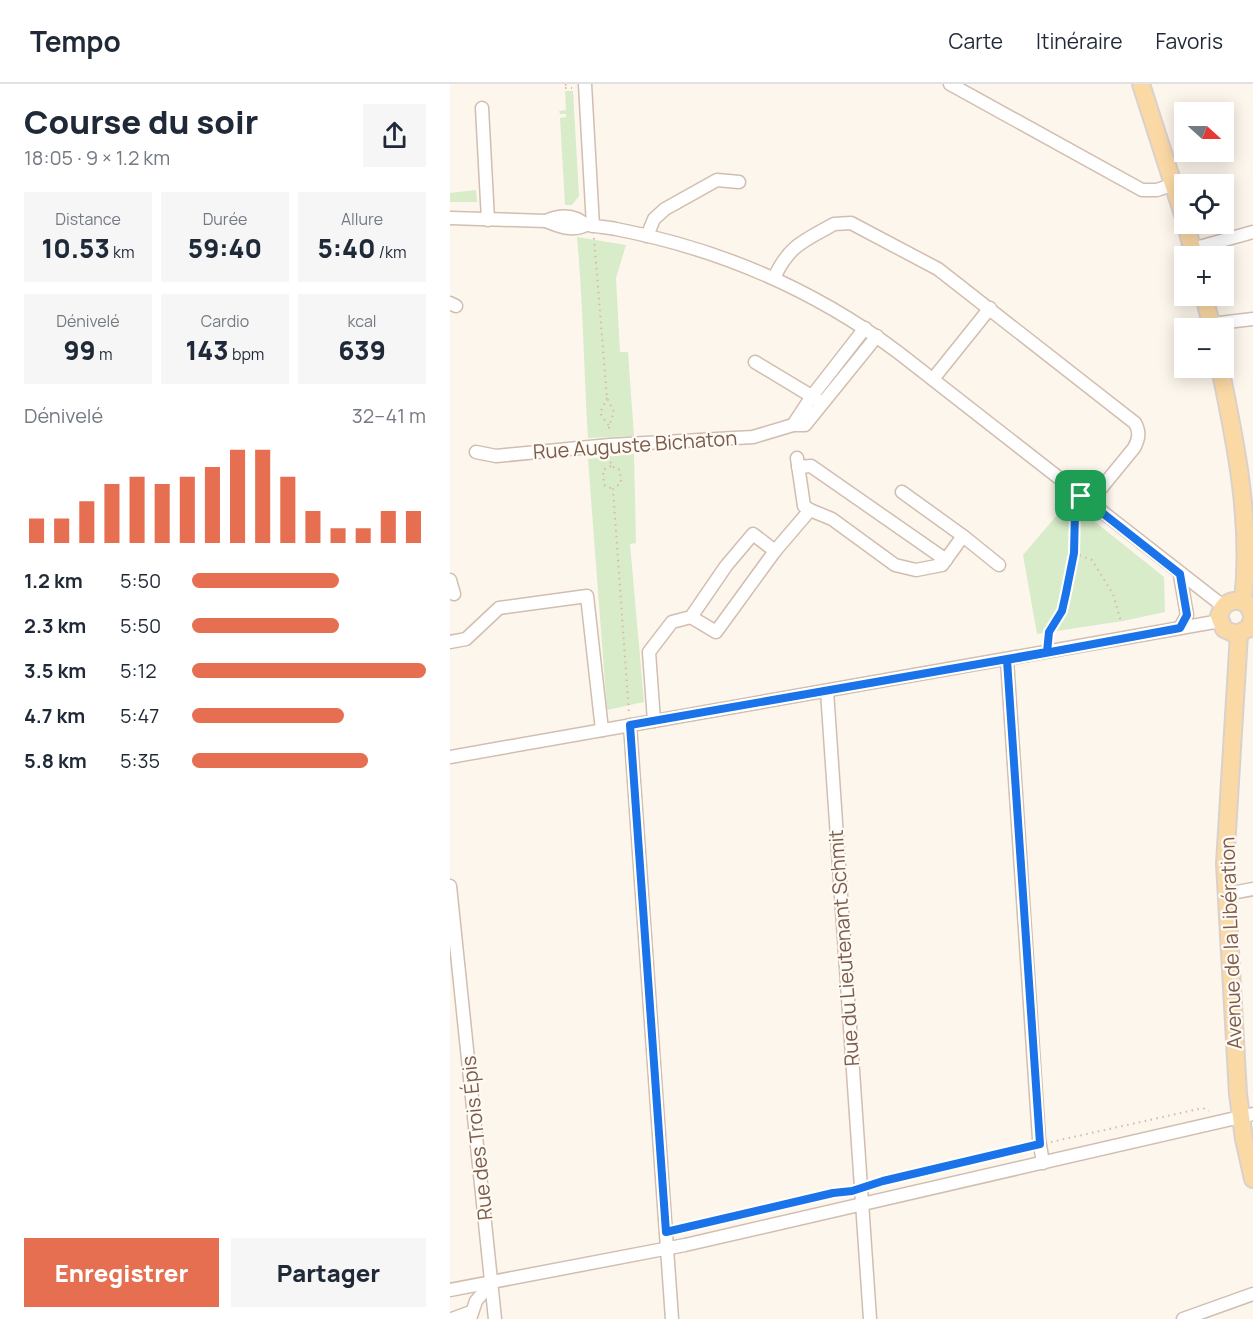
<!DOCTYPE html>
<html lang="fr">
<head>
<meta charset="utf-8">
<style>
  :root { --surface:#fff; --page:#f6f6f7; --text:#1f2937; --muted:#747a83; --line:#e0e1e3; --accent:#e76f51 }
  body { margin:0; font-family:Manrope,sans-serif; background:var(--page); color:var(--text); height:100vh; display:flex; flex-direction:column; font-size:22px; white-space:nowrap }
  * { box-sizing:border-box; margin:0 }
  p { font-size:20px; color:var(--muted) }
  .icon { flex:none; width:33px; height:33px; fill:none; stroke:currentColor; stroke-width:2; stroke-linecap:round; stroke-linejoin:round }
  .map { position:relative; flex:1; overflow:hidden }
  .sheet { display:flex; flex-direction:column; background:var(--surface); width:450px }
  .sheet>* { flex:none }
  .needle { width:39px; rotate:111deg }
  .fabs { position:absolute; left:724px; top:18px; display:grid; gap:12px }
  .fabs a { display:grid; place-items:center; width:60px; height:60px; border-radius:0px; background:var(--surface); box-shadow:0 3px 15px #0003; font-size:30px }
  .pin { position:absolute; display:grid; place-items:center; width:51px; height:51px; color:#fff; margin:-26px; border-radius:12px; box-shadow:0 3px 9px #0006 }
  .round { display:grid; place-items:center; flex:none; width:63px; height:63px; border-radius:0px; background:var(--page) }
  .headline { display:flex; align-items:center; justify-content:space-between; height:102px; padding:0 24px }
  h1 { font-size:33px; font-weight:800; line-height:45px }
  .metrics { display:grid; grid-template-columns:repeat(3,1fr); gap:9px; height:102px; padding:6px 24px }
  .metrics div { display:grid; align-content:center; border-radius:0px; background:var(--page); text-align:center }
  .metrics b { font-size:26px; font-weight:800 }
  .metrics small { font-size:16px; font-weight:400 }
  .metrics p { font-size:16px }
  .chart { height:168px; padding:12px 24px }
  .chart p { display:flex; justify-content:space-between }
  .chart svg { width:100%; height:108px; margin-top:6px; stroke:var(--accent); stroke-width:6 }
  .cta { display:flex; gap:12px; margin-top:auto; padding:12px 24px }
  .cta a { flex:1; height:69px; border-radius:0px; background:var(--accent); color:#fff; font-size:24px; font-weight:800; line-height:69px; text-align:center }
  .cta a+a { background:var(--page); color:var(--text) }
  ul { padding:0 24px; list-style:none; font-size:20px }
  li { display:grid; grid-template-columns:96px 72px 1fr; align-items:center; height:45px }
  li i { height:15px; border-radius:8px; background:var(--accent) }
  header { display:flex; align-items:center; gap:36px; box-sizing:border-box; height:84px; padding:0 30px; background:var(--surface); border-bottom:2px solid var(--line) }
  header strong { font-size:28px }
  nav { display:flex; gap:33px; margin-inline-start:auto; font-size:21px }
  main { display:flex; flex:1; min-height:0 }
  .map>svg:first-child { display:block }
</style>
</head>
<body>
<header>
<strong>Tempo</strong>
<nav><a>Carte</a><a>Itinéraire</a><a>Favoris</a></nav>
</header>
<main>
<section class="sheet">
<div class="headline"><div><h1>Course du soir</h1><p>18:05 · 9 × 1.2 km</p></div><a class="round"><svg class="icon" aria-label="share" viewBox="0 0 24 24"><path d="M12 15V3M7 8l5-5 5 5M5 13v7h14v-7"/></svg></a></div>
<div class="metrics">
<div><p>Distance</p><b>10.53<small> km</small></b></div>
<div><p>Durée</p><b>59:40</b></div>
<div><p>Allure</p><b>5:40<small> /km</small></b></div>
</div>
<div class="metrics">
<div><p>Dénivelé</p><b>99<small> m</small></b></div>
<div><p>Cardio</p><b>143<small> bpm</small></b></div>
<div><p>kcal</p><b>639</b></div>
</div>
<div class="chart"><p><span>Dénivelé</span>32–41 m</p>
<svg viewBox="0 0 160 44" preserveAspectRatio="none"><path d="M5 44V34M15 44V34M25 44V27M35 44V20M45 44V17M55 44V20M65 44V17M75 44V13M85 44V6M95 44V6M105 44V17M115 44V31M125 44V38M135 44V38M145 44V31M155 44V31"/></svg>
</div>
<ul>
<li><b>1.2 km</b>5:50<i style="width:63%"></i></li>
<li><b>2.3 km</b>5:50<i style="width:63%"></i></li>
<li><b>3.5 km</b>5:12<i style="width:100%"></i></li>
<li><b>4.7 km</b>5:47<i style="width:65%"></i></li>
<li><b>5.8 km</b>5:35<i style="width:75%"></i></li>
</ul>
<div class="cta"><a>Enregistrer</a><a>Partager</a></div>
</section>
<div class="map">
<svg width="803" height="1235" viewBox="0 0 803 1235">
  <rect width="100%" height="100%" fill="#fdf6ec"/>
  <g fill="#d8ecc9">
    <polygon points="115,7 123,7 129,112 122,121 115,121 110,34 116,33 116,30 110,30 109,27 116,26"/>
    <polygon points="26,106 27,118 0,118 0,109"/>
    <path d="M127,153L176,161L166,194L170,268H178L184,352L138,354C134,287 133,220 127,153Z"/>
    <polygon points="184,370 186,459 180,460 194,618 157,626 138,375"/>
    <polygon points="619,417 714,493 715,528 673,537 587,550 573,471"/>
  </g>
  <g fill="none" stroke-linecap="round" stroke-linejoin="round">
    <defs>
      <g id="minor">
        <polyline points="135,0 143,142"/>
        <polyline points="500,0 692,106 707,106 724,100"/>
        <polyline points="32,24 38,136"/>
        <path d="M0,134L96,137C108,142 123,148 136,141"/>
        <path d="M96,137C105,133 117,131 127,135C131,137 134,140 139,141C148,143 157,143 166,145C270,165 365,206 449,269L773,522"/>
        <polyline points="197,152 204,135 215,125 267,96 289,98"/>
        <polyline points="742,165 803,148"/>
        <path d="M324,194C339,161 354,157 384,140L401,139L488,185L685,339C690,348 689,355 684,364L639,419"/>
        <polyline points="0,219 6,222"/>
        <polyline points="761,240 803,235"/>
        <polyline points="305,278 368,316"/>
        <polyline points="483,295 540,224"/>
        <polyline points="343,341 362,312 415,244"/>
        <polyline points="26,368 46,372 160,361 303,353 343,341 355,341 427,252"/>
        <polyline points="348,383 361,382 496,476"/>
        <polyline points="452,408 513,452"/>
        <polyline points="360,426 382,435 445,481 466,486 492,481 513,452 549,481"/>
        <polyline points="0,496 4,510"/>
        <polyline points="241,533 266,548 325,467"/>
        <polyline points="730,544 737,531 730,491"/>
        <polyline points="0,558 16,555 49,524 137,512 152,646"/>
        <polyline points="557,576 589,1055 593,1079"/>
        <polyline points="377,607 420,1235"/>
        <polyline points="204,637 199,568 222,538 241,533 276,482 303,450 325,467 360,426 354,422 347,374"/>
        <polyline points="180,641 222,1235"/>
        <polyline points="0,673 770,537"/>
        <polyline points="0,802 45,1235"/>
        <polyline points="776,810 803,805"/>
        <polyline points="0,1206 235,1161 803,1030"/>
        <polyline points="2,1235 21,1228"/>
        <polyline points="20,1235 26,1217 42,1198"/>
        <polyline points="733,1235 803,1210"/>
      </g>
      <g id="major">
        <polyline points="691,0 735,137"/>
        <polyline points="736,140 744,172"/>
        <polyline points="754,212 762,244"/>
        <path d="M770,284C786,360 802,439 793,518"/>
        <path d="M803,532L797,520C784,513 773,518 769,532L774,545L785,550L798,545L803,533"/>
        <polyline points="789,550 775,780 788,1010 794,1055 803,1095"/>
      </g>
    </defs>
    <use href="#minor" stroke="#d1beb0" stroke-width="15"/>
    <use href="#major" stroke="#dad1cd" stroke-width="20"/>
    <g stroke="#d9b8a5" stroke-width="2" stroke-dasharray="1.5 4.5" stroke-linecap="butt">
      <polyline points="115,1 117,0"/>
      <polyline points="115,4 122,4"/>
      <polyline points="144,154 157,314 164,328 159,342 159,348"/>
      <polyline points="157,314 150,329 159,342"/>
      <polyline points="160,372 161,382 170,386 171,399 163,405 179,630"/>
      <polyline points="161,382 153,386 154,401 163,405"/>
      <polyline points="624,469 642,476 663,510 671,538"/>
      <polyline points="598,556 599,548 612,527 616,509 624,469 627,423"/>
      <polyline points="601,1058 753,1024 759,1027"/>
      <polyline points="423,1101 578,1064"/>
      <polyline points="228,1145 383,1109 398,1107"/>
    </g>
    <use href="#minor" stroke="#fff" stroke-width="12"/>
    <use href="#major" stroke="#fbd9a5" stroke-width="16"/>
  </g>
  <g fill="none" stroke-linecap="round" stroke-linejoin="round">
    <defs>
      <polyline id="route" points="631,412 625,428 624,469 616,509 612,527 599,548 597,568 180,641 216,1148 383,1109 402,1107 433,1097 590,1060 557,576 730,544 737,531 730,490 631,412"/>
    </defs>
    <use href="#route" stroke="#fff" stroke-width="12"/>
    <use href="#route" stroke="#1a73e8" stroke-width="8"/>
  </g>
  <g text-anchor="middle" stroke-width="4.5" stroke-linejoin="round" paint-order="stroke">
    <g font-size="20" fill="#7a5c4d" stroke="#fffaf3">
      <text transform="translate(185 361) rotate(-4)" y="7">Rue Auguste Bichaton</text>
      <text transform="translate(781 859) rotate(-92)" y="7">Avenue de la Libération</text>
      <text transform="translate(394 864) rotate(-94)" y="7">Rue du Lieutenant Schmit</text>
      <text transform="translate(27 1054) rotate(-96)" y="7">Rue des Trois Épis</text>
    </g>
  </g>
</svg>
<div class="fabs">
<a><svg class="needle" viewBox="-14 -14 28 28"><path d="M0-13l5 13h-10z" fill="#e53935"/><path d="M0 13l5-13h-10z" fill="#747a83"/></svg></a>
<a><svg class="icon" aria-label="locate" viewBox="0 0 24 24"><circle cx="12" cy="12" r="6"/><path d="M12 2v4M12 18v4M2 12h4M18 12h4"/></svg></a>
<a>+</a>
<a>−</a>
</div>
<div class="pin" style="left:631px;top:412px;background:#1e9e55"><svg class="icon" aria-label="arrive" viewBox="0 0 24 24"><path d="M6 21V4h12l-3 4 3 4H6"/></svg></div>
</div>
</main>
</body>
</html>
